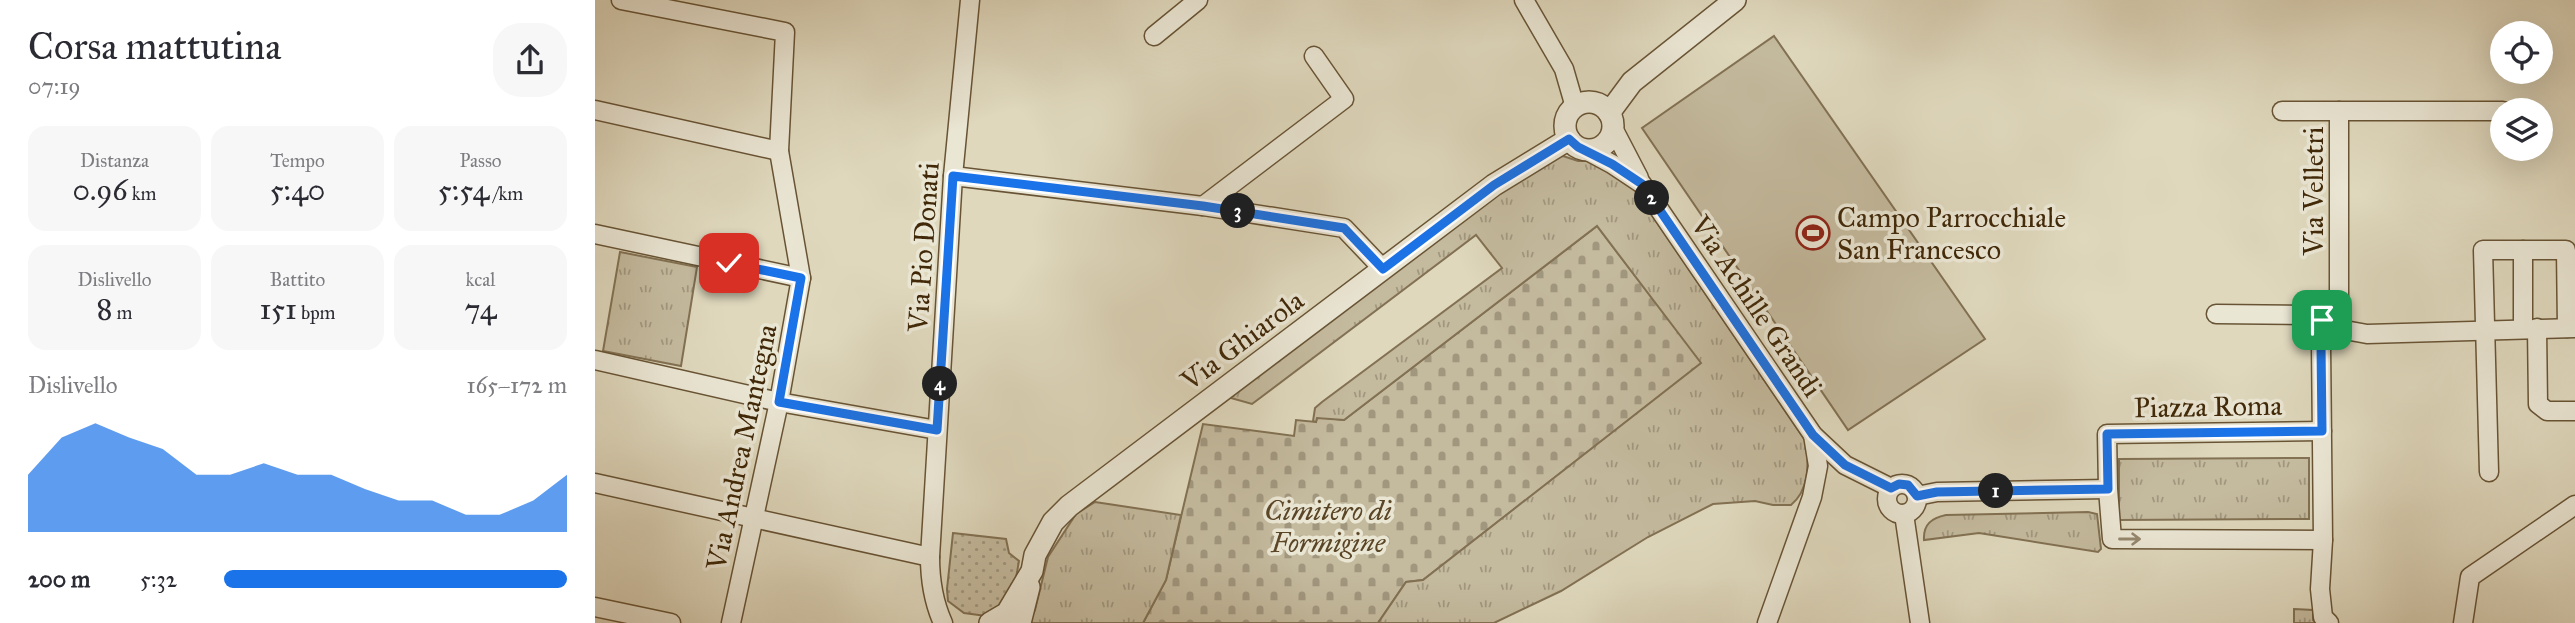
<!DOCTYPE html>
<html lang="it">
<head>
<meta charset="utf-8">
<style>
  :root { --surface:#fff; --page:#f7f7f7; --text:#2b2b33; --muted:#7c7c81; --accent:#1a73e8 }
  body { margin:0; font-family:"IM FELL Great Primer",serif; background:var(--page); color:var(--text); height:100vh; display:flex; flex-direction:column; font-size:26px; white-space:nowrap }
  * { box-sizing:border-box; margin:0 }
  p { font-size:23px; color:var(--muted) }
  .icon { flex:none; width:38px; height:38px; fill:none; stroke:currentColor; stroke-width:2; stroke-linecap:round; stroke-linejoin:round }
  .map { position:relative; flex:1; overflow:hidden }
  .sheet { display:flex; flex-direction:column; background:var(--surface); width:595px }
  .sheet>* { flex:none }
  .buttons { position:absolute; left:1895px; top:21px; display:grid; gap:14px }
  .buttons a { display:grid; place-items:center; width:63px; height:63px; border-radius:50%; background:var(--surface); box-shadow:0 7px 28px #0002; font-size:35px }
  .pin { position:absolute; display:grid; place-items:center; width:60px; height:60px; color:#fff; margin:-30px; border-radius:14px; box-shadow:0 4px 10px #0006 }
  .km { position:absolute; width:35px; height:35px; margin:-18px; border-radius:50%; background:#222; color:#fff; font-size:19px; line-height:35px; text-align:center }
  .round { display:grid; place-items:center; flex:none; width:74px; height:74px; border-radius:28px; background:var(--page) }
  .summary { display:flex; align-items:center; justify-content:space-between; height:119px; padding:0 28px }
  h1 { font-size:38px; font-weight:600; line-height:52px }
  .metrics { display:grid; grid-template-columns:repeat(3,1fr); gap:10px; height:119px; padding:7px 28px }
  .metrics div { display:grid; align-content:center; border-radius:18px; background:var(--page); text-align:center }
  .metrics b { font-size:30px; font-weight:600 }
  .metrics small { font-size:19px; font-weight:400 }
  .metrics p { font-size:19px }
  .chart { height:196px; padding:14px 28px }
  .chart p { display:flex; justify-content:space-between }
  .chart svg { width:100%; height:126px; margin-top:7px; fill:var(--accent); opacity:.7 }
  ul { padding:0 28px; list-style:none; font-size:23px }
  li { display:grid; grid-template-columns:112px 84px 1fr; align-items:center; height:52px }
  li i { height:18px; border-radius:9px; background:var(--accent) }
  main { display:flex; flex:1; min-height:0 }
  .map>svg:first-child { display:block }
</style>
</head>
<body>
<main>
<section class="sheet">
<div class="summary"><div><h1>Corsa mattutina</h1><p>07:19</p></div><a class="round"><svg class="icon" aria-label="share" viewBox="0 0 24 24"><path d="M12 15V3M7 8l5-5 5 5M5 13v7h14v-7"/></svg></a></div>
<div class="metrics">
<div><p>Distanza</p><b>0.96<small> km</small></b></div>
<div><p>Tempo</p><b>5:40</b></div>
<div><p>Passo</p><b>5:54<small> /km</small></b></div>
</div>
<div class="metrics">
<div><p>Dislivello</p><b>8<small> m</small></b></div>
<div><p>Battito</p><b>151<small> bpm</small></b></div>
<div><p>kcal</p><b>74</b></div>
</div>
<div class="chart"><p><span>Dislivello</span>165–172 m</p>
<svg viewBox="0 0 160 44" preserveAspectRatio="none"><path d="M0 44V24L10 11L20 6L30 11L40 15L50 24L60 24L70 20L80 24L90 24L100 29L110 33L120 33L130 38L140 38L150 33L160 24V44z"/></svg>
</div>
<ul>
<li><b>200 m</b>5:32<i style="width:100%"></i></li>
</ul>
</section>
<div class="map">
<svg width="1980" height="623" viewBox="0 0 1980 623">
  <defs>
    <pattern id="grass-dots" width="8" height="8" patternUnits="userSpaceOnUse" patternTransform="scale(1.75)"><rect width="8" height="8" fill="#c4ba9e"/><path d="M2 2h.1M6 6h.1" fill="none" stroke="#a1977f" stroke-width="1.8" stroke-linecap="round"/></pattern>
    <pattern id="cemetery-stones" width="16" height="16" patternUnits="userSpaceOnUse" patternTransform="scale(1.75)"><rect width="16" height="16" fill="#c4ba9e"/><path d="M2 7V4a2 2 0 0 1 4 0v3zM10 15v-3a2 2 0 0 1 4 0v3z" fill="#a1977f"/></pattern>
    <pattern id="park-tufts" width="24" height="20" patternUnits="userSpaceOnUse" patternTransform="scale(1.75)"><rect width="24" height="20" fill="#c4ba9e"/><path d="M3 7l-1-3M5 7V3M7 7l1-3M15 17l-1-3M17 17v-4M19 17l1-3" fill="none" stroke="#a1977f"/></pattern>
  </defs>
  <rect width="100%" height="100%" fill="#dfd8bd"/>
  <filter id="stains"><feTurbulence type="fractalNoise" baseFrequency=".00286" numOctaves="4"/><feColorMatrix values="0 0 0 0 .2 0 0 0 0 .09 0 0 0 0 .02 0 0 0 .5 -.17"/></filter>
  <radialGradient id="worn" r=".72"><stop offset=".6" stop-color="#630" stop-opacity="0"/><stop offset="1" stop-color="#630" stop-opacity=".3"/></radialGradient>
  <path fill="url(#grass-dots)" stroke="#827153" stroke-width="2" d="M358,533L411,539L414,553L424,561C418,594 420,598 391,616L369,613L353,601L352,589Z"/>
  <polygon fill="url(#cemetery-stones)" stroke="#827153" stroke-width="2" points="1002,226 1107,363 828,580 811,582 783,623 548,623 571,580 608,424 699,436 701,420 721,422 722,417 749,420"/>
  <g fill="url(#park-tufts)" stroke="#827153" stroke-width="2">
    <path d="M968,156L983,161H1003L1027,171L1212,443C1213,465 1215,489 1196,505H1178L1160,501L1118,504L1053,537L966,591L899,623H783L811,582L828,580L1106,363L1002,226L749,420L722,418L721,422L718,421L720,408L727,402L907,268L881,235L657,404L629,396L954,157Z"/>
    <polygon points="25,252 102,267 86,366 8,351"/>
    <polygon points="1714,458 1714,519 1524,520 1524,459"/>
    <polygon points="500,502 586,515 571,580 548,623 434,623 440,610 453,557 481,514"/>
    <path d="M1493,512L1502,514L1506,549L1503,552L1384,533L1329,540C1328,524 1337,518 1351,515Z"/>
    <polygon points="1699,609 1718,610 1718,620 1722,623 1699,623"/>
  </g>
  <polygon fill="#c4ba9e" stroke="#827153" stroke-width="2" points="1179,36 1390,339 1253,430 1047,128"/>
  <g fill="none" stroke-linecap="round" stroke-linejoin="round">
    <defs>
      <g id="minor">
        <polyline points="26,0 190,32 184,151 206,278 184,402 136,623"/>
        <polyline points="929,0 969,69 980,107"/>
        <polyline points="559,36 603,0"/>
        <polyline points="0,110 184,151"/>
        <polyline points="1687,111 1908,111"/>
        <polyline points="1018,128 1044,178"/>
        <polyline points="989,149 1017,164 1047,184 1218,435 1250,465 1296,488"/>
        <polyline points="358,176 608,206 749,228 788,269"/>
        <polyline points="608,206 749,99 719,56"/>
        <polyline points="0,234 206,278"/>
        <polyline points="1928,250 1928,329"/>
        <polyline points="1741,313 1744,305 1744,111"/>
        <polyline points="1621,314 1713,315 1727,320"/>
        <polyline points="1942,328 1943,404 1952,411 1980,411"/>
        <polyline points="1750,330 1772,334 1980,328"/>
        <polyline points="1731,335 1726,344 1728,540 1725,589 1728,617 1734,623"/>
        <polyline points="0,360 184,402 342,430"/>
        <polyline points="1727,431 1512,434 1513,489 1517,539 1728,540"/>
        <polyline points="1894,472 1888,250 1971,250 1972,328"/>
        <polyline points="0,483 335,557"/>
        <circle cx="1307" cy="499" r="15"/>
        <polyline points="1322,496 1342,492 1513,489"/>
        <polyline points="1309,514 1325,623"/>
        <polyline points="0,607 76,623"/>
        <path d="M348,623C338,601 335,580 335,557L358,176L375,0"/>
        <polyline points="1172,623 1217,497 1223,466 1218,435"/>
        <polyline points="1868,623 1875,577 1980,505"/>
      </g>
      <g id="tertiary">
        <circle cx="994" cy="126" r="24"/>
        <polyline points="1014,113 1037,82 1140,0"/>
        <polyline points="395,623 412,613 437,571 440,555 458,522 474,506 899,185 974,139"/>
        <polyline points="425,623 434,587"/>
      </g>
    </defs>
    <use href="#minor" stroke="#685435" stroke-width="21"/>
    <use href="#tertiary" stroke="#685435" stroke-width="24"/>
    <use href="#minor" stroke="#eae6d4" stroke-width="18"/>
    <use href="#tertiary" stroke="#eae6d4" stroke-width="21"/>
  </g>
  <defs><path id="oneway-shaft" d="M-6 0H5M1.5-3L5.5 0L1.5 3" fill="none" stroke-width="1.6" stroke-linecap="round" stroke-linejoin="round" transform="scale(1.75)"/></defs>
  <use stroke="#95876e" href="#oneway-shaft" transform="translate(1535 539)"/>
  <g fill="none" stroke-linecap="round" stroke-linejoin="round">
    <defs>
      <polyline id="route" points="134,263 206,278 184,402 342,430 358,176 608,206 749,228 788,269 899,185 974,139 983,147 1017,164 1047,184 1218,435 1250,465 1296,488 1304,484 1313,485 1322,496 1342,492 1513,489 1512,434 1727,431 1726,345 1731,335 1727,328 1727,320"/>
    </defs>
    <use href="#route" stroke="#fff" stroke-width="14"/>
    <use href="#route" stroke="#1a73e8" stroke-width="9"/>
  </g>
  <defs>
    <symbol id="stadium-ring" viewBox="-11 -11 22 22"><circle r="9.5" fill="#eae6d4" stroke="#8f2418" stroke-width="1.5"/><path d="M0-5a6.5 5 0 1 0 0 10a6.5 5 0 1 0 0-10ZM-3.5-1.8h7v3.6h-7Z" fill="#8f2418"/></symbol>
  </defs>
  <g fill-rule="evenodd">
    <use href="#stadium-ring" x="1199" y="214" width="38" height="38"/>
  </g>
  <g text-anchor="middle" stroke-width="7" stroke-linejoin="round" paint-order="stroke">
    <g font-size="28" fill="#402808" stroke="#eae6d4">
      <text transform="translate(1718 191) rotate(-90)" y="10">Via Velletri</text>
      <text transform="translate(328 247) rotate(-86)" y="10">Via Pio Donati</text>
      <text transform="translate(1162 306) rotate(56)" y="10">Via Achille Grandi</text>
      <text transform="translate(647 340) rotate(-37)" y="10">Via Ghiarola</text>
      <text transform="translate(1613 406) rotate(-1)" y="10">Piazza Roma</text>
      <text transform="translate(146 447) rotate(-78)" y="10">Via Andrea Mantegna</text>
    </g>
    <g font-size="28" fill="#402808" stroke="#eae6d4" text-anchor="start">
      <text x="1242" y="227">Campo Parrocchiale<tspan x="1242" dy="32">San Francesco</tspan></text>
    </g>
    <g font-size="28" font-style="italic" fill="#5a4526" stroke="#eae6d4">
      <text x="733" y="520">Cimitero di<tspan x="733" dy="32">Formigine</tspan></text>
    </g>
  </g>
  <rect width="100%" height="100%" filter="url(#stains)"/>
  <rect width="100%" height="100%" fill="url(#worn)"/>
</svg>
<div class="buttons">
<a><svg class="icon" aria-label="locate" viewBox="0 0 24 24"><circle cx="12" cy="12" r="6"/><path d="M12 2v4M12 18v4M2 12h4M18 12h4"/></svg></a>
<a><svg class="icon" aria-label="layers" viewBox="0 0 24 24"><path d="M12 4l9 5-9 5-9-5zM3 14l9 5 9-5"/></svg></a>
</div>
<div class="pin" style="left:1727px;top:320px;background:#1e9e55"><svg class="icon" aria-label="arrive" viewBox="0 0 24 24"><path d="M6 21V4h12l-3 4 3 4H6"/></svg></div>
<div class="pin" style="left:134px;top:263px;background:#d93025"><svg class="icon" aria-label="check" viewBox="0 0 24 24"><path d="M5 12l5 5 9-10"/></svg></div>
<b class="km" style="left:1401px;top:491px">1</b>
<b class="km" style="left:1057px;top:198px">2</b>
<b class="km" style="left:643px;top:211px">3</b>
<b class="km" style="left:345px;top:384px">4</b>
</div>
</main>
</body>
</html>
